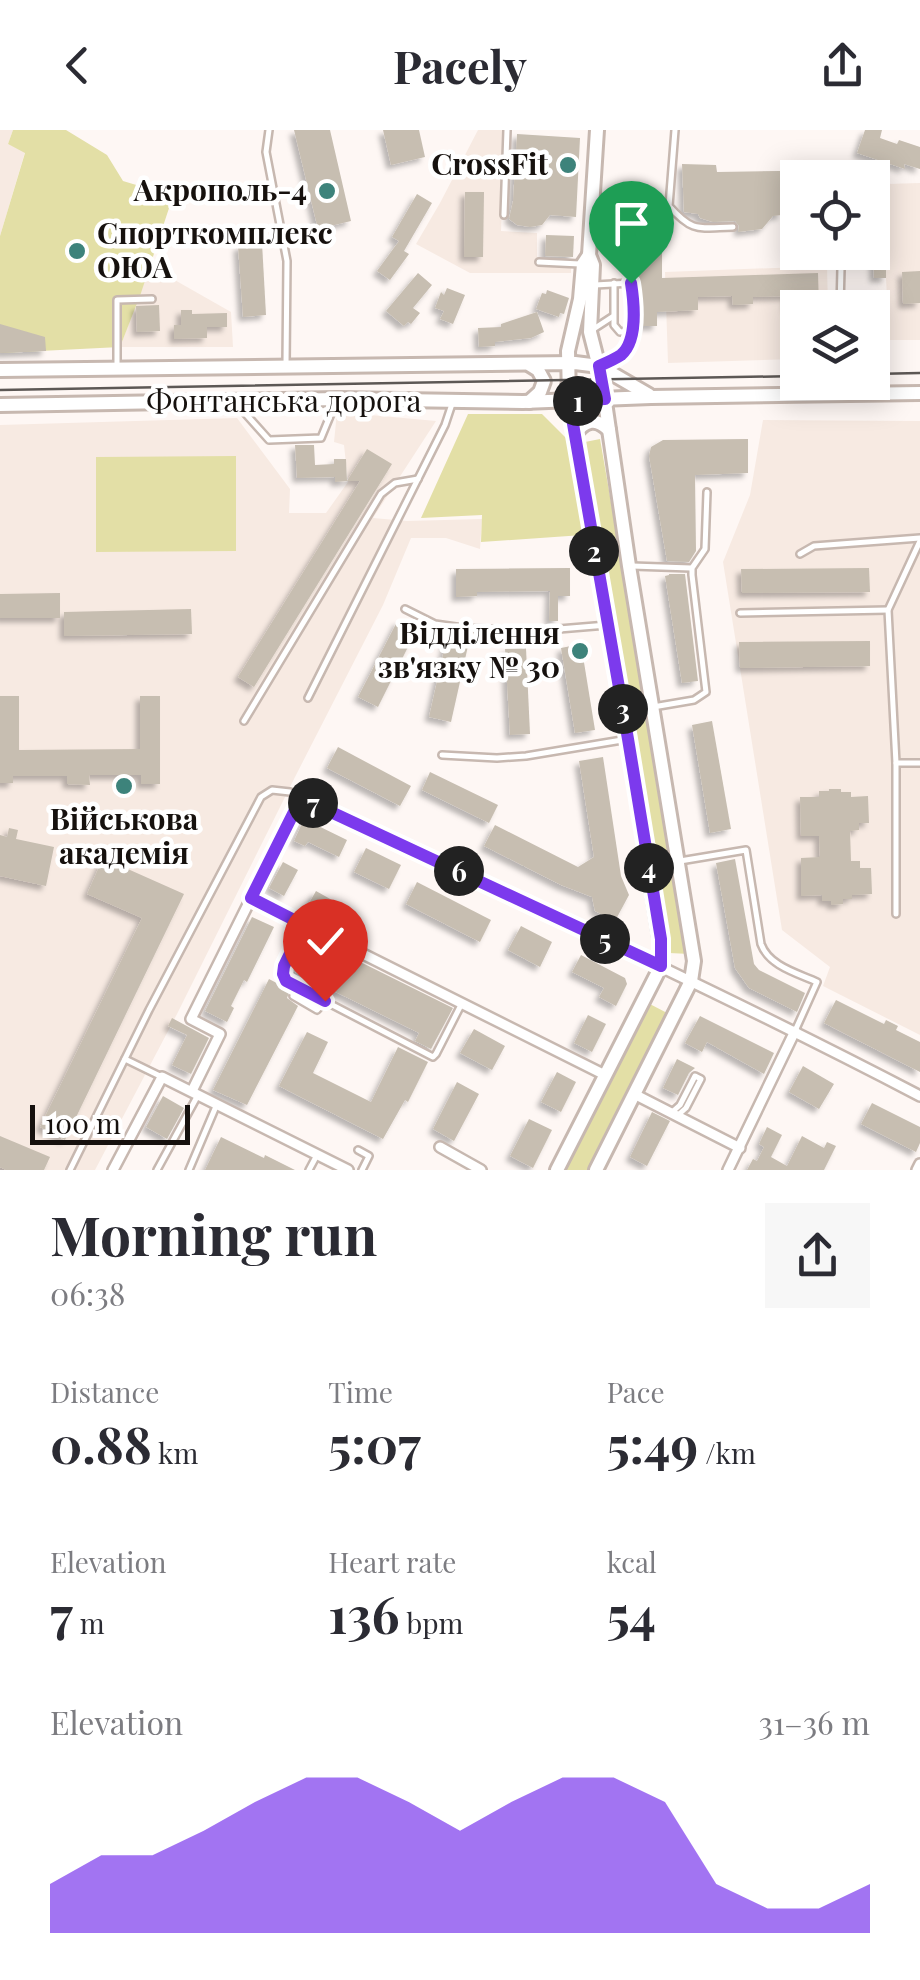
<!DOCTYPE html>
<html lang="en">
<head>
<meta charset="utf-8">
<style>
  :root { --surface:#fff; --page:#f7f7f7; --text:#2b2b33; --muted:#7c7c81; --accent:#7c3aed }
  body { margin:0; font-family:"Playfair Display",serif; background:var(--page); color:var(--text); height:100vh; display:flex; flex-direction:column; font-size:38px; white-space:nowrap }
  * { box-sizing:border-box; margin:0 }
  p { font-size:32px; color:var(--muted) }
  .icon { flex:none; width:55px; height:55px; fill:none; stroke:currentColor; stroke-width:2; stroke-linecap:round; stroke-linejoin:round }
  .map { position:relative; height:1040px; overflow:hidden }
  .drawer { display:flex; flex-direction:column; background:var(--surface); flex:1 }
  .drawer>* { flex:none }
  .buttons { position:absolute; left:780px; top:30px; display:grid; gap:20px }
  .buttons a { display:grid; place-items:center; width:110px; height:110px; border-radius:0px; background:var(--surface); box-shadow:0 5px 25px #0003; font-size:50px }
  .scale { position:absolute; left:30px; bottom:25px; width:160px; box-sizing:border-box; padding-left:10px; border:5px solid #16110e; border-top:0; font-size:28px; line-height:35px; white-space:nowrap; color:#16110e; -webkit-text-stroke:8px #fff; paint-order:stroke }
  .pin { position:absolute; display:grid; place-items:center; width:85px; height:85px; color:#fff; margin:-102px -42px; border-radius:50% 50% 50% 0; rotate:-45deg; box-shadow:0 0 10px #0007 }
  .pin .icon { rotate:45deg }
  .km { position:absolute; width:50px; height:50px; margin:-25px; border-radius:50%; background:#222; color:#fff; font-size:28px; line-height:50px; text-align:center }
  .round { display:grid; place-items:center; flex:none; width:105px; height:105px; border-radius:0px; background:var(--page) }
  .overview { display:flex; align-items:center; justify-content:space-between; height:170px; padding:0 50px }
  h1 { font-size:55px; font-weight:700; line-height:75px }
  .figures { display:grid; grid-template-columns:repeat(3,1fr); gap:15px; height:170px; padding:10px 50px }
  .figures div { display:grid; align-content:center }
  .figures b { font-size:50px; font-weight:700 }
  .figures small { font-size:28px; font-weight:400 }
  .figures p { font-size:28px }
  .chart { height:280px; padding:20px 50px }
  .chart p { display:flex; justify-content:space-between }
  .chart svg { width:100%; height:180px; margin-top:10px; fill:var(--accent); opacity:.7 }
  header { display:flex; justify-content:space-between; align-items:center; height:130px; padding:0 50px; background:var(--surface); font-size:45px; font-weight:700 }
  .map>svg:first-child { display:block }
</style>
</head>
<body>
<header><svg class="icon" aria-label="back" viewBox="0 0 24 24"><path d="M15 5l-7 7 7 7"/></svg>Pacely<svg class="icon" aria-label="share" viewBox="0 0 24 24"><path d="M12 15V3M7 8l5-5 5 5M5 13v7h14v-7"/></svg></header>
<div class="map">
<svg width="920" height="1040" viewBox="0 0 920 1040">
  <defs>
    <filter id="shadow"><feDropShadow dx="-4.5" dy="4.5" stdDeviation="2.5" flood-color="#0004"/></filter>
  </defs>
  <rect width="100%" height="100%" fill="#fef7f4"/>
  <g fill="#f7eae2">
    <polygon points="0,0 13,0 8,14 25,22 0,106"/>
    <polygon points="478,0 505,0 501,101 537,103 537,129 571,131 571,143 470,143 416,114 440,73"/>
    <polygon points="920,53 920,210 889,210 886,148 887,54"/>
    <polygon points="150,136 231,182 233,217 120,217"/>
    <polygon points="827,136 828,177 798,178 797,229 668,233 665,142"/>
    <polygon points="337,282 436,291 373,388 407,391 482,389 480,419 446,408 411,408 383,475 295,647 177,884 95,1040 0,1040 0,295 237,288 290,359 289,383 326,383 348,352 344,315 334,312"/>
    <polygon points="763,290 920,291 920,905 823,856 830,837 782,800 723,432 750,365"/>
  </g>
  <g fill="#e3dfa6">
    <polygon points="13,0 66,0 107,25 123,51 173,66 141,163 120,217 0,223 0,106 25,23 8,14"/>
    <polygon points="468,284 542,284 569,311 583,405 481,412 482,385 421,388"/>
    <polygon points="600,309 690,824 669,823 580,313"/>
    <polygon points="236,326 236,421 96,422 96,327"/>
    <polygon points="646,872 669,884 590,1040 560,1040"/>
  </g>
  <g fill="#c7beb1" filter="url(#shadow)">
    <polygon points="294,0 330,0 351,91 318,99"/>
    <polygon points="383,0 419,0 425,27 391,35"/>
    <polygon points="865,0 882,0 880,8 897,14 899,10 920,17 920,39 904,34 905,39 857,23"/>
    <polygon points="517,4 580,8 576,87 550,85 542,95 530,97 517,95 509,89 513,71"/>
    <polygon points="682,34 716,35 717,42 780,41 782,85 773,86 762,99 738,102 739,96 735,91 713,92 700,88 698,84 684,82"/>
    <polygon points="465,62 484,62 483,127 464,127"/>
    <polygon points="417,64 432,73 404,121 409,124 390,150 377,141 399,111 392,107"/>
    <polygon points="872,65 886,65 886,148 874,148"/>
    <polygon points="637,95 662,95 662,148 818,143 819,177 787,178 787,166 753,167 753,174 733,175 732,166 698,167 698,180 657,182 657,196 639,196"/>
    <polygon points="546,105 574,106 573,127 545,126"/>
    <polygon points="262,113 266,185 243,187 238,116"/>
    <polygon points="920,141 920,173 903,174 902,142"/>
    <polygon points="418,143 432,155 413,178 420,183 411,194 408,192 404,196 386,181"/>
    <polygon points="447,158 465,165 453,194 440,189 444,181 435,178 441,162 444,165"/>
    <polygon points="547,160 569,168 564,184 560,183 559,187 536,179 542,163 546,164"/>
    <polygon points="159,175 160,201 137,202 136,176"/>
    <polygon points="181,180 192,180 192,184 227,183 227,197 207,197 207,208 174,209 174,195 181,195"/>
    <polygon points="537,182 544,202 531,208 495,212 495,216 479,217 478,198 501,197 501,194"/>
    <polygon points="0,194 45,207 46,221 0,223"/>
    <polygon points="748,309 748,343 695,345 696,421 689,432 667,431 649,326 651,317 663,310"/>
    <polygon points="295,315 314,315 315,335 334,334 334,329 346,329 347,351 335,352 335,347 297,348"/>
    <polygon points="367,319 392,334 254,557 238,547 360,351 347,351"/>
    <polygon points="570,438 570,466 558,466 558,491 549,491 550,461 477,462 477,466 456,467 456,439"/>
    <polygon points="869,438 870,462 742,463 741,439"/>
    <polygon points="669,444 685,444 698,551 682,553 665,446 669,445"/>
    <polygon points="60,463 60,488 0,488 0,464"/>
    <polygon points="191,479 192,504 64,506 64,482"/>
    <polygon points="398,490 417,499 378,577 358,567"/>
    <polygon points="448,502 470,507 451,592 429,587"/>
    <polygon points="870,511 870,536 740,538 739,512"/>
    <polygon points="581,514 595,600 575,603 561,518"/>
    <polygon points="526,518 530,604 510,605 505,519"/>
    <polygon points="0,566 19,566 19,620 140,619 140,566 160,566 160,654 141,654 141,645 89,645 90,655 67,654 67,646 13,646 13,653 0,653"/>
    <polygon points="712,591 731,699 710,703 692,595"/>
    <polygon points="338,617 411,656 400,676 327,638"/>
    <polygon points="603,627 621,746 629,765 615,791 595,781 592,767 561,755 484,716 495,695 578,737 594,727 579,631"/>
    <polygon points="430,642 498,675 489,693 422,660"/>
    <polygon points="829,659 841,659 841,662 851,662 851,667 868,666 869,693 859,693 859,700 850,701 851,731 860,731 860,738 871,738 872,764 852,765 852,769 843,769 843,774 831,775 831,771 822,771 822,765 801,766 801,728 820,727 819,706 801,706 800,667 819,667 819,661 829,661"/>
    <polygon points="304,689 347,710 339,727 308,712 305,716 294,711"/>
    <polygon points="9,698 18,700 16,709 54,717 46,756 0,746 0,705 7,707"/>
    <polygon points="366,718 401,735 389,759 354,742"/>
    <polygon points="103,728 184,764 65,1010 40,997 142,788 87,764"/>
    <polygon points="735,729 754,834 759,840 805,863 797,882 749,858 735,838 716,733"/>
    <polygon points="283,732 298,740 284,766 269,758"/>
    <polygon points="417,752 491,790 480,812 406,774"/>
    <polygon points="316,761 348,779 340,793 308,775"/>
    <polygon points="252,787 274,797 247,852 244,850 231,876 234,878 227,892 205,881"/>
    <polygon points="521,796 552,812 540,837 508,820"/>
    <polygon points="308,806 453,878 431,919 415,911 419,903 291,840"/>
    <polygon points="581,825 625,848 627,854 616,876 599,867 604,858 572,842"/>
    <polygon points="269,849 290,860 287,868 298,876 247,975 213,960"/>
    <polygon points="836,870 884,894 886,890 898,896 896,900 920,912 920,942 824,893"/>
    <polygon points="588,885 606,894 592,922 574,913"/>
    <polygon points="700,886 774,923 764,944 707,912 702,922 685,913"/>
    <polygon points="172,888 209,908 191,944 172,935 187,905 168,896"/>
    <polygon points="474,899 505,916 492,940 460,923"/>
    <polygon points="307,902 328,912 313,943 371,972 398,917 428,932 408,972 405,970 383,1009 279,956"/>
    <polygon points="677,929 695,938 689,943 678,965 663,958"/>
    <polygon points="803,936 834,954 819,979 789,962"/>
    <polygon points="557,942 576,952 561,982 541,972"/>
    <polygon points="457,952 479,964 454,1011 433,999"/>
    <polygon points="163,966 184,978 167,1009 146,997"/>
    <polygon points="872,973 920,997 920,1013 916,1022 861,994"/>
    <polygon points="652,982 670,991 647,1036 630,1027"/>
    <polygon points="529,989 552,1000 533,1038 510,1026"/>
    <polygon points="767,997 782,1005 771,1027 787,1036 802,1006 824,1018 827,1012 836,1016 824,1040 747,1040 753,1029 757,1031 764,1017 759,1014"/>
    <polygon points="0,1006 50,1027 44,1040 6,1040 0,1037"/>
    <polygon points="221,1007 264,1028 265,1025 295,1040 205,1040"/>
  </g>
  <g fill="none" stroke-linecap="round" stroke-linejoin="round">
    <defs>
      <g id="lane">
        <polyline points="269,0 266,22 287,131 286,234"/>
        <path d="M675,0L669,76C693,103 698,98 733,97"/>
        <polyline points="504,85 507,0"/>
        <polyline points="539,132 580,134"/>
        <polyline points="614,153 614,195 620,202 630,201"/>
        <path d="M595,155L631,153C633,169 636,209 625,222C620,227 609,231 602,235"/>
        <polyline points="840,178 841,138"/>
        <polyline points="592,200 612,187"/>
        <polyline points="117,236 117,170 152,169"/>
        <polyline points="236,273 269,310 321,308 337,269"/>
        <polyline points="800,424 814,416 920,408"/>
        <polyline points="632,436 691,438"/>
        <polyline points="405,479 435,494 463,498 535,501 607,495"/>
        <polyline points="740,483 888,480"/>
        <polyline points="308,568 445,295 453,271"/>
        <polyline points="653,577 694,570 706,562 692,445 692,438 705,419 707,362"/>
        <polyline points="244,591 381,364 395,353 418,349"/>
        <polyline points="442,625 497,628 526,626 628,609"/>
        <polyline points="896,633 920,633"/>
        <path d="M680,731L746,720L761,814C769,836 797,843 817,852L795,901"/>
        <polyline points="896,784 896,633 888,480 920,411"/>
        <polyline points="304,795 283,837 286,851 431,926 433,927 436,924 461,875"/>
        <polyline points="293,866 317,880 325,871"/>
        <polyline points="125,929 162,947"/>
        <polyline points="671,983 680,975 695,946 701,949 686,978 677,986"/>
        <polyline points="358,1020 369,1026 362,1040"/>
        <polyline points="70,1040 149,880 261,667 272,660 290,662 300,667"/>
        <polyline points="157,1040 198,965"/>
        <polyline points="189,1040 217,974"/>
        <polyline points="309,1040 317,1025"/>
      </g>
      <g id="street">
        <polyline points="251,768 605,945"/>
        <path d="M192,961L220,904L191,889L301,668C508,765 717,860 920,966"/>
        <polyline points="634,964 740,1018"/>
        <polyline points="440,1017 481,1040"/>
        <polyline points="113,1040 162,947 348,1040"/>
        <polyline points="728,1040 795,901"/>
        <polyline points="917,1040 920,1034"/>
      </g>
      <g id="secondary">
        <polyline points="0,240 575,233 599,236 649,265"/>
        <polyline points="529,272 540,262 544,251 538,240 530,235"/>
        <polyline points="0,275 337,269 523,272 651,267 920,263"/>
        <path d="M575,304C585,290 596,287 609,300"/>
        <polyline points="557,1040 661,836 662,820 628,609 569,271 568,221 580,169 583,134 589,125"/>
        <polyline points="596,1040 691,851 694,831 629,436 601,245 590,202 593,135 589,125 597,0"/>
      </g>
    </defs>
    <use href="#lane" stroke="#c7b8b0" stroke-width="10"/>
    <use href="#street" stroke="#c7b8b0" stroke-width="14"/>
    <use href="#secondary" stroke="#c7b8b0" stroke-width="18"/>
    <use href="#lane" stroke="#fff" stroke-width="5"/>
    <use href="#street" stroke="#fff" stroke-width="9"/>
    <use href="#secondary" stroke="#fff" stroke-width="12"/>
    <g stroke="#5d5855" stroke-width="2.5">
      <polyline points="872,244 920,243"/>
      <polyline points="0,260 798,246"/>
    </g>
  </g>
  <g fill="none" stroke-linecap="round" stroke-linejoin="round">
    <defs>
      <path id="route" d="M325,871L286,851L283,844L284,836L304,795L251,768L301,668L661,836V809L628,609L569,271L605,269L599,236C606,233 615,229 621,225C638,211 634,172 631,153"/>
    </defs>
    <use href="#route" stroke="#fff" stroke-width="20"/>
    <use href="#route" stroke="#7c3aed" stroke-width="12"/>
  </g>
  <g fill="#3d837b" stroke="#fff" stroke-width="4">
    <circle cx="568" cy="35" r="10"/>
    <circle cx="327" cy="61" r="10"/>
    <circle cx="77" cy="121" r="10"/>
    <circle cx="580" cy="521" r="10"/>
    <circle cx="124" cy="656" r="10"/>
  </g>
  <g text-anchor="middle" stroke-width="9" stroke-linejoin="round" paint-order="stroke">
    <g font-size="30" font-weight="bold" fill="#16110e" stroke="#fff" text-anchor="end">
      <text x="548" y="45">CrossFit</text>
      <text x="307" y="71">Акрополь-4</text>
      <text x="97" y="114" text-anchor="start">Спорткомплекс<tspan x="97" dy="34">ОЮА</tspan></text>
      <text x="560" y="514">Відділення<tspan x="560" dy="34">зв'язку № 30</tspan></text>
      <text x="124" y="700" text-anchor="middle">Військова<tspan x="124" dy="34">академія</tspan></text>
    </g>
    <g font-size="30" fill="#16110e" stroke="#fff">
      <text x="284" y="282">Фонтанська дорога</text>
    </g>
  </g>
</svg>
<div class="buttons">
<a><svg class="icon" aria-label="locate" viewBox="0 0 24 24"><circle cx="12" cy="12" r="6"/><path d="M12 2v4M12 18v4M2 12h4M18 12h4"/></svg></a>
<a><svg class="icon" aria-label="layers" viewBox="0 0 24 24"><path d="M12 4l9 5-9 5-9-5zM3 14l9 5 9-5"/></svg></a>
</div>
<div class="scale">100 m</div>
<div class="pin" style="left:631px;top:153px;background:#1e9e55"><svg class="icon" aria-label="arrive" viewBox="0 0 24 24"><path d="M6 21V4h12l-3 4 3 4H6"/></svg></div>
<div class="pin" style="left:325px;top:871px;background:#d93025"><svg class="icon" aria-label="check" viewBox="0 0 24 24"><path d="M5 12l5 5 9-10"/></svg></div>
<b class="km" style="left:578px;top:271px">1</b>
<b class="km" style="left:594px;top:421px">2</b>
<b class="km" style="left:623px;top:579px">3</b>
<b class="km" style="left:649px;top:738px">4</b>
<b class="km" style="left:605px;top:809px">5</b>
<b class="km" style="left:459px;top:741px">6</b>
<b class="km" style="left:313px;top:673px">7</b>
</div>
<section class="drawer">
<div class="overview"><div><h1>Morning run</h1><p>06:38</p></div><a class="round"><svg class="icon" aria-label="share" viewBox="0 0 24 24"><path d="M12 15V3M7 8l5-5 5 5M5 13v7h14v-7"/></svg></a></div>
<div class="figures">
<div><p>Distance</p><b>0.88<small> km</small></b></div>
<div><p>Time</p><b>5:07</b></div>
<div><p>Pace</p><b>5:49<small> /km</small></b></div>
</div>
<div class="figures">
<div><p>Elevation</p><b>7<small> m</small></b></div>
<div><p>Heart rate</p><b>136<small> bpm</small></b></div>
<div><p>kcal</p><b>54</b></div>
</div>
<div class="chart"><p><span>Elevation</span>31–36 m</p>
<svg viewBox="0 0 160 44" preserveAspectRatio="none"><path d="M0 44V32L10 25L20 25L30 19L40 12L50 6L60 6L70 12L80 19L90 12L100 6L110 6L120 12L130 32L140 38L150 38L160 32V44z"/></svg>
</div>
</section>
</body>
</html>
